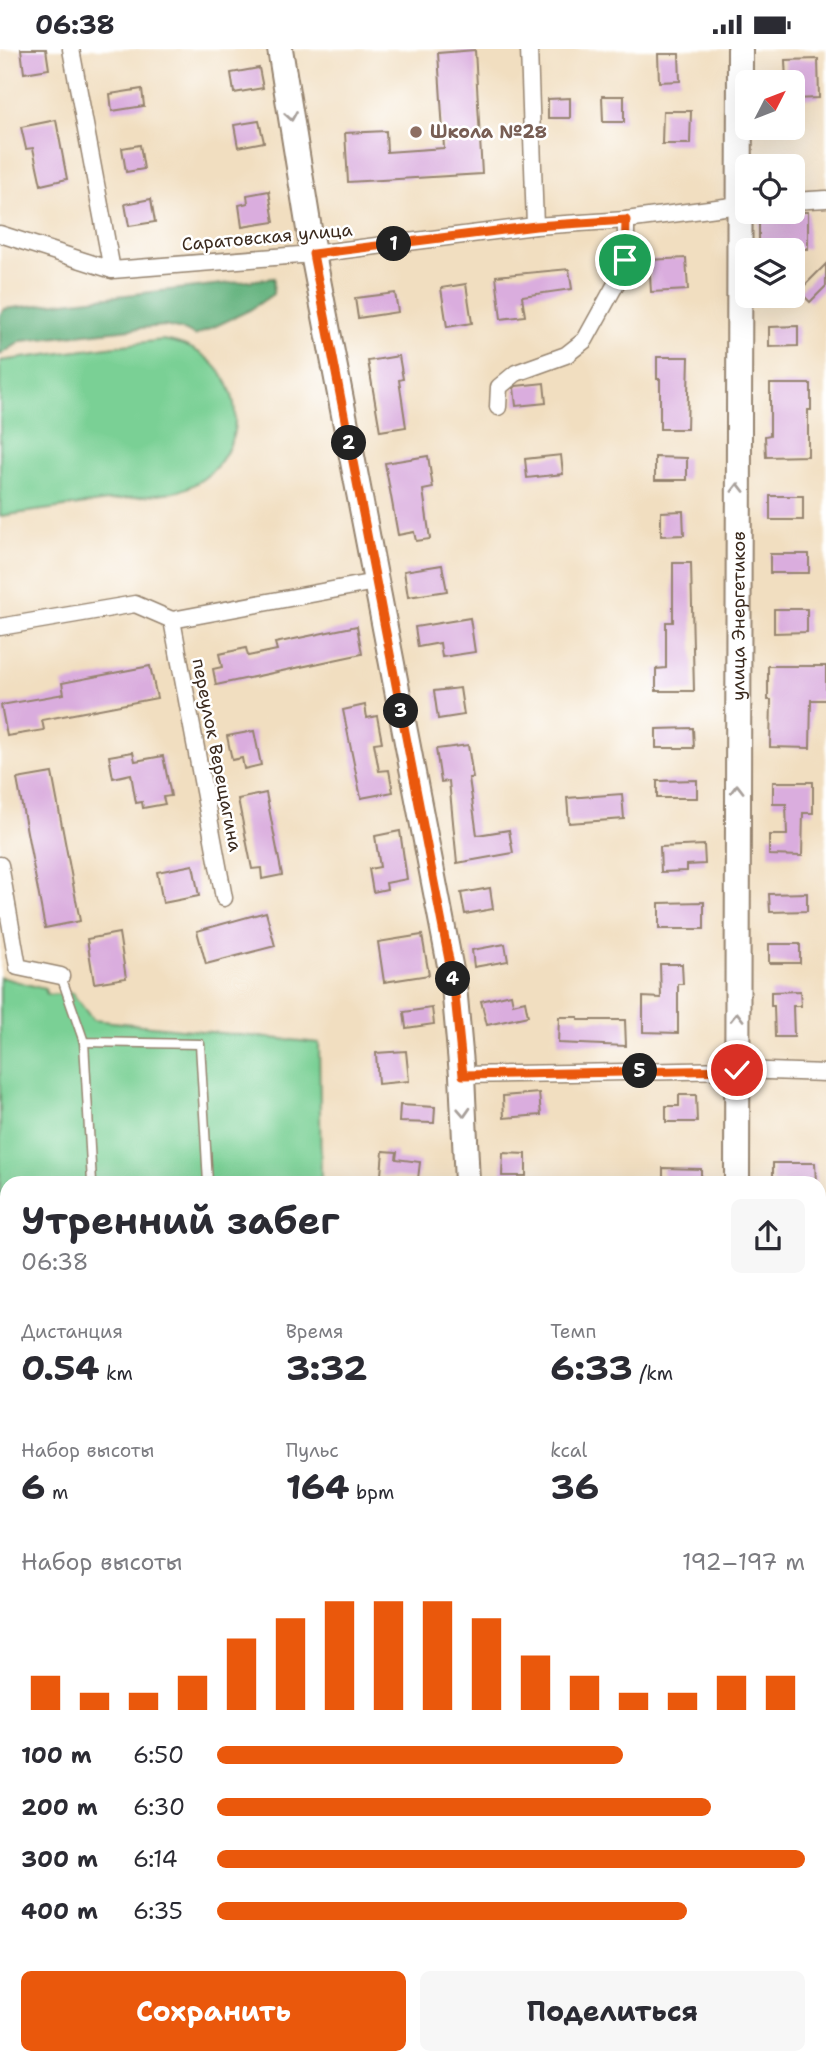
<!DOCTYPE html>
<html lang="ru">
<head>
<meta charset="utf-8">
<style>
  :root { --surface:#fff; --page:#f7f7f7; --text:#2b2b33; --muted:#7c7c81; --accent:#ea580c }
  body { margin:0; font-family:"Shantell Sans",sans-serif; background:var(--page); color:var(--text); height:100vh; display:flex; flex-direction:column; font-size:26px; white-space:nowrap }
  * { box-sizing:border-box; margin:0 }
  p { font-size:23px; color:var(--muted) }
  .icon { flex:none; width:38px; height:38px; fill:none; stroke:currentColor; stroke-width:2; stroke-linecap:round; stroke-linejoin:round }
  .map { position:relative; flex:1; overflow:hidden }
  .drawer { position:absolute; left:0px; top:1127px; width:826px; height:889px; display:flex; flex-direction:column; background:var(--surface); border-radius:21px 21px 0 0; box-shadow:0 7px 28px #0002 }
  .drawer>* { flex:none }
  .needle { width:46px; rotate:48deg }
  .controls { position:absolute; left:735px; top:21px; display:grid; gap:14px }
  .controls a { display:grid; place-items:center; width:70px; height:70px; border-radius:10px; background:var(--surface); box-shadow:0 7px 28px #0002; font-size:35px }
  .pin { position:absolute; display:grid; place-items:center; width:60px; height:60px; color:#fff; margin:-30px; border:4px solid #fff; border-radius:50%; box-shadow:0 2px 7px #0007 }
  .km { position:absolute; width:35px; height:35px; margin:-18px; border-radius:50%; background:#222; color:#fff; font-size:19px; line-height:35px; text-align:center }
  .round { display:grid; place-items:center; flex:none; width:74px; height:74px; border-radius:10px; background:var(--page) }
  .summary { display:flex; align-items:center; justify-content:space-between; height:119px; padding:0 21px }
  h1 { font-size:38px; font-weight:700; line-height:52px }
  .stats { display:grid; grid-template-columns:repeat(3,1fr); gap:10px; height:119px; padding:7px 21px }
  .stats div { display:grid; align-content:center }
  .stats b { font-size:35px; font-weight:700 }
  .stats small { font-size:19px; font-weight:400 }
  .stats p { font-size:19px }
  .chart { height:196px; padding:14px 21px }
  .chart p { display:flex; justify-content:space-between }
  .chart svg { width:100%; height:126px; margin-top:7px; stroke:var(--accent); stroke-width:6 }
  .primary-button { display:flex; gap:14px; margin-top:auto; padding:14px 21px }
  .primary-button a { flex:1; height:80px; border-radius:10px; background:var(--accent); color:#fff; font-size:28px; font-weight:700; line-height:80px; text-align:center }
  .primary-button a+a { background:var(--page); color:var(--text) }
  ul { padding:0 21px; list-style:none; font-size:23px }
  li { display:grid; grid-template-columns:112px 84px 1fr; align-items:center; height:52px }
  li i { height:18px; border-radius:9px; background:var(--accent) }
  .status { display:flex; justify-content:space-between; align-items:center; height:49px; padding:0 35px; background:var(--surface); direction:ltr }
  .status svg { height:19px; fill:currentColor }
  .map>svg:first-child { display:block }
</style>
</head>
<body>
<div class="status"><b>06:38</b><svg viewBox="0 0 49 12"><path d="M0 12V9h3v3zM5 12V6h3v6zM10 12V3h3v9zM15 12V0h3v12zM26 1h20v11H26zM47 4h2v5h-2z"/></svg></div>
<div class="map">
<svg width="826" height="2016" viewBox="0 0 826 2016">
  <rect width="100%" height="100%" fill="#fff"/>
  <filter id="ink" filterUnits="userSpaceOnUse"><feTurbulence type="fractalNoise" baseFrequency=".0143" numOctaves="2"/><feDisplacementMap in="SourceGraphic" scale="14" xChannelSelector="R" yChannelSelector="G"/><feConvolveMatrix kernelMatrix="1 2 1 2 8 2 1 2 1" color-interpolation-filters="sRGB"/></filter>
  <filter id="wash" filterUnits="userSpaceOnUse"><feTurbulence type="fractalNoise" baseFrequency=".00686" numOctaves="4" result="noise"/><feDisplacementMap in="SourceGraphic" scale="28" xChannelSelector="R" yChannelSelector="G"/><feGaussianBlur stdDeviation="1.57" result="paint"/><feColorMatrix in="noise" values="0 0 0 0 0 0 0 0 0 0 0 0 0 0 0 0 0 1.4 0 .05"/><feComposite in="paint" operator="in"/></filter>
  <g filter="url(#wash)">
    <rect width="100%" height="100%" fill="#f1dec0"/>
    <g fill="#7ad095" stroke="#5a7d5a" stroke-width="2">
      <path d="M162,291C250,302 262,413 179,442L0,467V312Z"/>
      <polygon points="0,928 45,940 47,946 72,944 93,971 319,994 321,1134 7,1134 7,1561 0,1554"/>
    </g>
    <g fill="#63b27e" stroke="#4f6e4e" stroke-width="2">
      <polygon points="274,229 273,245 250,261 195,287 186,282 165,277 140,279 22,292 0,306 0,266 4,260"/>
      <polygon points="0,1557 7,1563 7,1762 0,1763"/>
      <polygon points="7,1802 7,2009 216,2009 219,2016 6,2016 0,2001 0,1803"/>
    </g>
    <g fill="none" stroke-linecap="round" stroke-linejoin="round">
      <g stroke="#49b9c0" stroke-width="33">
        <polyline points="0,1916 7,1925"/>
        <polyline points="70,2009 75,2016"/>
      </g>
    </g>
    <g id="blocks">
      <g fill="#daadde">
        <polygon points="21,0 46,0 49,20 24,24"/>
        <polygon points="475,1 482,125 348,133 345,84 386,82 387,103 444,99 438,4"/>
        <polygon points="658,5 679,5 680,32 659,33"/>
        <polygon points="818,10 819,49 793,50 793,33 786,33 785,11"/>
        <polygon points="259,19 263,39 234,44 231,24"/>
        <polygon points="142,40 144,57 112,62 110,45"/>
        <polygon points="602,47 624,47 624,73 603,73"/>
        <polygon points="570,49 570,69 548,69 548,50"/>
        <polygon points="663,62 691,62 690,95 662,95"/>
        <polygon points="56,71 67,130 41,136 33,99 26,100 21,78"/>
        <polygon points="259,72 264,93 238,98 234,76"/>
        <polygon points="140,96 144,120 126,123 122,99"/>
        <polygon points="269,142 274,173 242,178 239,156 248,154 247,146"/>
        <polygon points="151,150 155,173 129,177 125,155"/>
        <polygon points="759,163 808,163 808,200 759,199"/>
        <polygon points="686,209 688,241 651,243 649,211"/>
        <polygon points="826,215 826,237 810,253 799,242"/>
        <polygon points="569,220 572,240 522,247 525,267 501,270 496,227"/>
        <polygon points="466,235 472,274 447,278 441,239"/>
        <polygon points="395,244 398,263 358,269 355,249"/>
        <polygon points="798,277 798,297 769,298 769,278"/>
        <polygon points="399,307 403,330 399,331 406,378 380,382 368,312"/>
        <polygon points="657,308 689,308 687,380 660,380 660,330 657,330"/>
        <polygon points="544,334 546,354 516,357 514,339 516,337"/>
        <polygon points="770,335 811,335 811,361 808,361 808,407 766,408 765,387 770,386"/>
        <polygon points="561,406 563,425 527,429 525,410"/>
        <polygon points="428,407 433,439 423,441 430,490 416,492 414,483 398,486 385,414"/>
        <polygon points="655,408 687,409 687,431 655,431"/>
        <rect x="770" y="447" width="33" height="24"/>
        <polygon points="683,462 684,486 661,487 661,463"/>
        <rect x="770" y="505" width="39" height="19"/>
        <polygon points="673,514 691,514 694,642 656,642 656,620 666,619 666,573 673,573"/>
        <polygon points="442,516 447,542 408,548 404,522"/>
        <polygon points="774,560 807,560 807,583 774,584"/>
        <polygon points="470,569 475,603 442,608 440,594 418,598 415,578"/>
        <polygon points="357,577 362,605 216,636 213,620 222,618 219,605 246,599 248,607 277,601 275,594"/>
        <polygon points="150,617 157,649 42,671 44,681 7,687 1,656 64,645 62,634"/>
        <polygon points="768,617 826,617 826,651 811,651 810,699 770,698 771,651 768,651"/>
        <polygon points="460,639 464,666 438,670 434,642"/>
        <polygon points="365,656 367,669 377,667 382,693 374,694 379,722 389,721 393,743 361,749 343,661"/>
        <polygon points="693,679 694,699 656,699 656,680"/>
        <polygon points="254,682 261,716 244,720 242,709 232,711 227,687"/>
        <polygon points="468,696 473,729 469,729 477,786 509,781 513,804 457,814 449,732 441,733 436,700"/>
        <polygon points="133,703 135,712 163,707 171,747 163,748 165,755 143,759 142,753 136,754 131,725 113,729 109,707"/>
        <polygon points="52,724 80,872 45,879 17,730"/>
        <polygon points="697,731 697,749 657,749 657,732"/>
        <polygon points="773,733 813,733 813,764 803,764 802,807 769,806 769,786 787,786 786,755 773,755"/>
        <polygon points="266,744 282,826 262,830 261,819 252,820 238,750"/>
        <polygon points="622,745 624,770 569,774 567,749"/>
        <polygon points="400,782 407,830 386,834 387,840 373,843 369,820 380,818 375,787"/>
        <polygon points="704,796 705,815 687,816 687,822 661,823 660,798"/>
        <polygon points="193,816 199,847 163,854 157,823"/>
        <polygon points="490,839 493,860 465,865 461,844"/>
        <polygon points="807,844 807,862 770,863 769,845"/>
        <polygon points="704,853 704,880 659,880 659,854"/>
        <polygon points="266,863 275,897 206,915 197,882"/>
        <polygon points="119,884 126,929 94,934 87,890"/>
        <polygon points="422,886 429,926 384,933 378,893"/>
        <polygon points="505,895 508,912 474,918 472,901"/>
        <rect x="769" y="895" width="31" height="19"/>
        <polygon points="660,915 682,915 683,935 678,935 678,984 643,983 643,948 661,949"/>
        <polygon points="800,942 801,957 793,957 794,988 775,988 774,957 771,957 771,943"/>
        <polygon points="511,945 513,955 525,952 528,967 487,976 481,952"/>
        <polygon points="432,959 434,975 406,979 404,963"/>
        <polygon points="559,968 578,968 578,971 625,971 626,997 558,994"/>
        <polygon points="406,1002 409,1032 378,1035 376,1004"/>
        <polygon points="539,1044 541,1066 504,1069 503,1047"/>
        <polygon points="679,1046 696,1046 697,1073 666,1073 666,1057 679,1057"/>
        <polygon points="400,1056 435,1058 434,1074 399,1073"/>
        <polygon points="383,1102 397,1103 396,1110 420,1113 418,1130 381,1126"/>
        <polygon points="503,1104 526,1105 526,1127 502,1127"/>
        <polygon points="773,1114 815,1114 816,1134 773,1134"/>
        <polygon points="663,1119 701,1120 701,1134 663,1134"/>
      </g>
    </g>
  </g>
  <g filter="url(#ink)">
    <use href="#blocks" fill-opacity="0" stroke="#96846f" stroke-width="2"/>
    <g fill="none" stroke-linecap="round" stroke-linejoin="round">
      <defs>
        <g id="lane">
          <polyline points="61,927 84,993 200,995 208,1134"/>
          <polyline points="84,993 92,1134"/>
          <polyline points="819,1879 826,1879"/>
        </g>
        <g id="street">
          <polyline points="71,0 112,221"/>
          <polyline points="529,0 535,177"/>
          <polyline points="793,152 826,150"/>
          <polyline points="0,185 112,221 313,205 535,177 626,171 747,155"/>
          <polyline points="498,358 499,338 516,324 566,306 585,291 623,222 626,200 626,171"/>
          <polyline points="172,571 224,849"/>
          <polyline points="0,578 135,555 172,571 375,533"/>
          <polyline points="0,816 18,918 61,927"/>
          <polyline points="462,1026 737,1021 826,1024"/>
          <polyline points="819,1773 826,1773"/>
        </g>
        <g id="primary">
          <polyline points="280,0 313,205 454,937 462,1026 467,1134"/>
          <path id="s1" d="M737,1134L740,0"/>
          <polyline points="0,1788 7,1788"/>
          <polyline points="463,2009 463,2016"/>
          <polyline points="740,2016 740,2009"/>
        </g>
      </defs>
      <use href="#lane" stroke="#96846f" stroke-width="11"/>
      <use href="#street" stroke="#96846f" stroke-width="19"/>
      <use href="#primary" stroke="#96846f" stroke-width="28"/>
      <use href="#lane" stroke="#fff" stroke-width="8"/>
      <use href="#street" stroke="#fff" stroke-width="16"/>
      <use href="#primary" stroke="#fff" stroke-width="24"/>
    </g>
    <defs><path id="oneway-chevron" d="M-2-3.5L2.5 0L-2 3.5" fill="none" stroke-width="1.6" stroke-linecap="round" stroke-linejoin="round" transform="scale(1.75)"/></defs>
    <g stroke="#a79f9a">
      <use href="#oneway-chevron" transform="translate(291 67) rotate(81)"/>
      <use href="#oneway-chevron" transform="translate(738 439) rotate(-90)"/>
      <use href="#oneway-chevron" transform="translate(737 740) rotate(-90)"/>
      <use href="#oneway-chevron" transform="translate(737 968) rotate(-90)"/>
      <use href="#oneway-chevron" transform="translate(464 1063) rotate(87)"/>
    </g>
  </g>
  <g fill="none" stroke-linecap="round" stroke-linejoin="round" filter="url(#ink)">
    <defs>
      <polyline id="route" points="625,211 626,171 536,177 313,205 454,937 463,1026 737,1021"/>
    </defs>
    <use href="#route" stroke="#fff" stroke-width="14"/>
    <use href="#route" stroke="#ea580c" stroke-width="9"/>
  </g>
  <circle fill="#8d6e63" stroke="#fff" stroke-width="2.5" cx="416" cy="83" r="7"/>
  <g text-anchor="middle" stroke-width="5" stroke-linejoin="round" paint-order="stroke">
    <g font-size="18" font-weight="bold" fill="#785e54" stroke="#fff" text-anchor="start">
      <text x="430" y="89">Школа №28</text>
    </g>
    <g font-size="18" fill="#3b2a1e" stroke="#fff">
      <text transform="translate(267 188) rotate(-5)" y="6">Саратовская улица</text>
      <text dy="6" stroke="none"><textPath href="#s1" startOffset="567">улица Энергетиков</textPath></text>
      <text transform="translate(217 706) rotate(79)" y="6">переулок Верещагина</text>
    </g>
  </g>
</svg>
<div class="controls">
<a><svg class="needle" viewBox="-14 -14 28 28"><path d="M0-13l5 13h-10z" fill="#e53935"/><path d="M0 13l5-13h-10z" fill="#7c7c81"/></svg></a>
<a><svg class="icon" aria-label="locate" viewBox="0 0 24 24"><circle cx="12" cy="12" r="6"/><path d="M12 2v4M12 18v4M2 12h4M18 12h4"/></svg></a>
<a><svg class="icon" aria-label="layers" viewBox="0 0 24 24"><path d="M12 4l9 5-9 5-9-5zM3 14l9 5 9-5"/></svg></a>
</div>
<div class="pin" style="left:625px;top:211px;background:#1e9e55"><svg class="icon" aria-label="arrive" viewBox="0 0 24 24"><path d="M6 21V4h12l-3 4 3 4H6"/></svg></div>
<div class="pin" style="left:737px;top:1021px;background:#d93025"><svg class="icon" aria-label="check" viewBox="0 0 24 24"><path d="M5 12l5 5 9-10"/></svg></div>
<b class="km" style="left:394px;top:195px">1</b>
<b class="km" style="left:349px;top:394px">2</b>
<b class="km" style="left:401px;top:662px">3</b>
<b class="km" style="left:453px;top:930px">4</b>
<b class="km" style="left:640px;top:1022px">5</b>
<section class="drawer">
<div class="summary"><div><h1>Утренний забег</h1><p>06:38</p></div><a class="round"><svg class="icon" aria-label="share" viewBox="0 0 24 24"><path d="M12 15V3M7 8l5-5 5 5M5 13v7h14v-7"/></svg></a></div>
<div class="stats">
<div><p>Дистанция</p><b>0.54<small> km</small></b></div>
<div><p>Время</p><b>3:32</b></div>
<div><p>Темп</p><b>6:33<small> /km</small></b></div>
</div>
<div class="stats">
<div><p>Набор высоты</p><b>6<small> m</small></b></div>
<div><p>Пульс</p><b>164<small> bpm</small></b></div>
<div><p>kcal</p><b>36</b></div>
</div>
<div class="chart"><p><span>Набор высоты</span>192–197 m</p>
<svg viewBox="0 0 160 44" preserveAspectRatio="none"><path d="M5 44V32M15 44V38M25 44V38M35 44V32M45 44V19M55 44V12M65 44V6M75 44V6M85 44V6M95 44V12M105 44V25M115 44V32M125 44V38M135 44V38M145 44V32M155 44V32"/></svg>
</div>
<ul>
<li><b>100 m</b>6:50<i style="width:69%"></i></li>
<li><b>200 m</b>6:30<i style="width:84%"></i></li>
<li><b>300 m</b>6:14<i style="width:100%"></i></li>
<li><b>400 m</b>6:35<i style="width:80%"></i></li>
</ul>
<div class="primary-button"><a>Сохранить</a><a>Поделиться</a></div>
</section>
</div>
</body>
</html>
